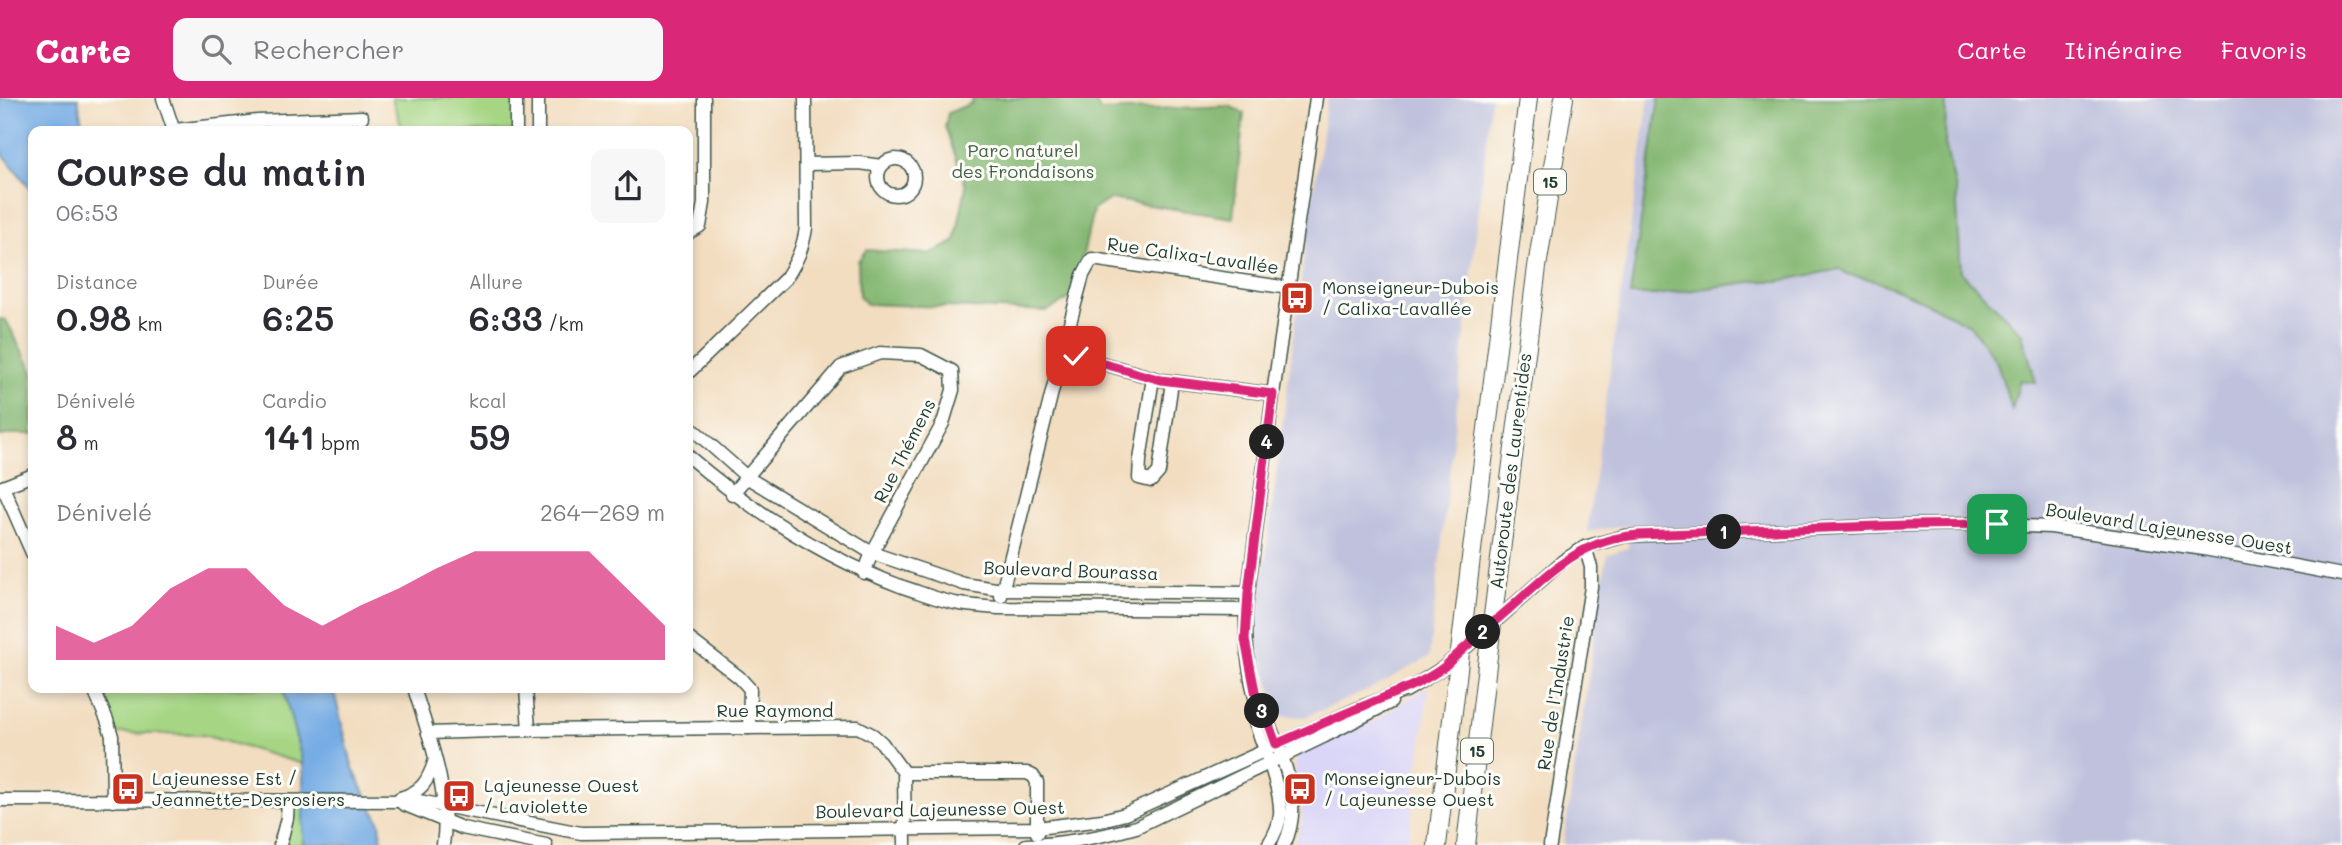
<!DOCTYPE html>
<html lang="fr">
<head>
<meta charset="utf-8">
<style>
  :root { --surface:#fff; --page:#f7f7f7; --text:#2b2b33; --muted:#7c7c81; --accent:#db2777 }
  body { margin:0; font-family:Mali,sans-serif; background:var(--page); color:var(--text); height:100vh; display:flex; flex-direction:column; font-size:26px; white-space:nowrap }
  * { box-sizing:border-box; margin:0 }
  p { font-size:23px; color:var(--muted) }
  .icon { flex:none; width:38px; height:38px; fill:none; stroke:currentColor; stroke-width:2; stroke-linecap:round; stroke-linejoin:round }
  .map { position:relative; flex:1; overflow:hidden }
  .sheet { position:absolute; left:28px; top:28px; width:665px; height:567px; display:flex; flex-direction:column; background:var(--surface); border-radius:14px; box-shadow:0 4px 10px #0003 }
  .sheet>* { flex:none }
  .pin { position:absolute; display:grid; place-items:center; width:60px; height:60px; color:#fff; margin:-30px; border-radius:14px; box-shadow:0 4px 10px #0006 }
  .km { position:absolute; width:35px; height:35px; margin:-18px; border-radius:50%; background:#222; color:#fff; font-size:19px; line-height:35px; text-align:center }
  .round { display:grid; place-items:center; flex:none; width:74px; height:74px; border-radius:14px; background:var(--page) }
  .summary { display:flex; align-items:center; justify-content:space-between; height:119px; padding:0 28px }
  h1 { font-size:38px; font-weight:600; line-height:52px }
  .stats { display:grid; grid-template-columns:repeat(3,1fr); gap:10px; height:119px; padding:7px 28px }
  .stats div { display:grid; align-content:center }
  .stats b { font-size:35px; font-weight:600 }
  .stats small { font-size:19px; font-weight:400 }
  .stats p { font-size:19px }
  .chart { height:196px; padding:14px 28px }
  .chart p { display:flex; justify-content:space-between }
  .chart svg { width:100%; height:126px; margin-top:7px; fill:var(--accent); opacity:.7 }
  header { display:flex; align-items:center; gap:42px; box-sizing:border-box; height:98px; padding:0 35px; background:var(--accent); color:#fff }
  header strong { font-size:33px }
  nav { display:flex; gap:38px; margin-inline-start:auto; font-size:24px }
  .search { width:490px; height:63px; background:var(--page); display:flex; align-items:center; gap:18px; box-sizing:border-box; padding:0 24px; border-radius:14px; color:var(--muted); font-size:26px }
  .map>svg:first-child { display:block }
</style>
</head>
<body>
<header>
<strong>Carte</strong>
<div class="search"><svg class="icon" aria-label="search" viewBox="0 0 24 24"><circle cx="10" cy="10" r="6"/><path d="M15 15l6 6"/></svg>Rechercher</div>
<nav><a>Carte</a><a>Itinéraire</a><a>Favoris</a></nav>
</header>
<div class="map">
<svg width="2342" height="747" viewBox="0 0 2342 747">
  <rect width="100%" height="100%" fill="#fdfcf7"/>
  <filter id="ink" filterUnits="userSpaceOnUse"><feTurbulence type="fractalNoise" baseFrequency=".0143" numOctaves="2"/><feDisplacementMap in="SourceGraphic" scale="14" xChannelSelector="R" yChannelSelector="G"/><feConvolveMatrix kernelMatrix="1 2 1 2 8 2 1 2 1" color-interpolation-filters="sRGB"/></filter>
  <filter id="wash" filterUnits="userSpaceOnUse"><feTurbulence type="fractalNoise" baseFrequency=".00686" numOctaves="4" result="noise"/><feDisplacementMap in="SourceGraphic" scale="28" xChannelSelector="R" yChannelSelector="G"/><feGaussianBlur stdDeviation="1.57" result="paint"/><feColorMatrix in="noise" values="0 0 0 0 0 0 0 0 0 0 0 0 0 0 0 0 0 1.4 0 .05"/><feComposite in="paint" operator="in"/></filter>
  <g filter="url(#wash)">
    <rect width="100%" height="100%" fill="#f2ddc0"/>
    <g fill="#dad6f7">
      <polygon points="362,19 367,33 312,33 312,20"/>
      <polygon points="1429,588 1408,747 1294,747 1302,724 1302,703 1295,673 1297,659 1300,655 1372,624"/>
    </g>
    <g fill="#c0c2dd">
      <polygon points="1327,0 1491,0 1429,559 1369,592 1305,619 1280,618 1257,543 1261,497 1301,182"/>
      <polygon points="1649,0 2342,0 2342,747 1563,747 1607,457 1628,450 1630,427 1587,434"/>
    </g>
    <g fill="#a6d684" stroke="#628a5c" stroke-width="2">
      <polygon points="392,0 516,0 516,33 403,33"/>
      <polygon points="96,590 283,590 303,666 203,637 116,635"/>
      <polygon points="288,703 304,703 303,747 280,747"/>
    </g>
    <g fill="#84b772" stroke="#527a53" stroke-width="2">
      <polygon points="972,0 1094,0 1100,13 1229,8 1244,15 1233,120 1110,101 1093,112 1074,198 1047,213 867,206 859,198 858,163 866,152 930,156 955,144 966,88 945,29 948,15 972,5"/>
      <polygon points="1659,0 1946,0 1945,46 1956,92 1961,174 2022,236 2036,284 2020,282 2012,312 1997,265 1970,227 1917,200 1874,182 1848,177 1840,171 1779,183 1758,183 1656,197 1630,197"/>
      <polygon points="0,221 6,222 33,274 33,336 12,336 0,338"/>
    </g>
    <g fill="#76ace4" stroke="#4a748c" stroke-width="2">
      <polygon points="0,0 78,0 83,33 33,33 33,94 0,52"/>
      <polygon points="283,590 333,590 353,671 380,725 382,747 303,747 303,666"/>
    </g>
  </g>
  <g filter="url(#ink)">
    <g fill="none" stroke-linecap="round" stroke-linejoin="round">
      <defs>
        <g id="minor">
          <polyline points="163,0 174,33"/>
          <polyline points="516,0 516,33"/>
          <polyline points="174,32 258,23 362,19"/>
          <polyline points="538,33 538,0"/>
          <circle cx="896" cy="79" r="18"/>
          <polyline points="806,66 860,65 881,68"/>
          <polyline points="688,135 700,128 704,105 704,0"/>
          <polyline points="1062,254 1161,282 1273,296"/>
          <path d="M688,275L786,180C797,163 803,150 806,130L805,0"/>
          <polyline points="1153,280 1140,362 1139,380 1151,383 1159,374 1172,284"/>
          <polyline points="688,327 748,380 872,455 964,486 1002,492 1248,495"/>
          <path d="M688,358C753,414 822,459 903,489C922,495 941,503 960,506C972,508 985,509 998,510L1246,512"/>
          <polyline points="3,389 33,457"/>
          <polyline points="0,390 33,377"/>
          <polyline points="732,396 841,269 880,255 921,257 952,273 953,292 943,325 872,455 864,475"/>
          <polyline points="1001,498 1062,254 1083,177 1092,161 1289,190"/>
          <polyline points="688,540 739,579 750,591 749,630"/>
          <polyline points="93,590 107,622 112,638 113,703"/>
          <path d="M414,590C429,639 451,695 443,747"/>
          <polyline points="526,590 529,632"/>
          <polyline points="1406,593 1444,569 1563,463 1585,449 1625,438 1905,427 1975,426 2051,429 2204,451 2342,477"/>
          <path d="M1258,608L1254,621C1262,646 1282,691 1280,717C1279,728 1274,738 1268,747"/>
          <polyline points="428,635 529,632 858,629 873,637 882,645 904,675 905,747"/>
          <polyline points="904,675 1027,675 1033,678 1037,684 1037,735"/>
          <path d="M400,700C422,694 428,683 435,662"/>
          <polyline points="0,702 419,703 581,735 1037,730 1102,722 1125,716 1361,609 1411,590"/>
          <polyline points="403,706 462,730 546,747"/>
          <polyline points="280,747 287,720 288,703"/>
          <path d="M1026,747C1063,746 1101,739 1136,729L1325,638L1391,604"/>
          <path d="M1284,747C1304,706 1284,661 1267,622C1265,615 1258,611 1256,604C1248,573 1245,543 1246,512L1273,296L1316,0"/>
          <polyline points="1550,747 1591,489 1591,469 1585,449"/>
        </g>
        <g id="highway">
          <polyline points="1503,437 1537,169 1564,0"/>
          <polyline points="1470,468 1528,0"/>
          <polyline points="1437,747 1457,580"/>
          <polyline points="1466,747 1488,558"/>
        </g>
      </defs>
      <use href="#minor" stroke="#3f5549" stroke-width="15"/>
      <use href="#highway" stroke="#3f5549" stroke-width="20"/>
      <use href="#minor" stroke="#fff" stroke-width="12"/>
      <use href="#highway" stroke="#fff" stroke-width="18"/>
      <defs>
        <g id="highway-bridge">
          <polyline points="1488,558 1503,437"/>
          <polyline points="1457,580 1470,468"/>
        </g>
      </defs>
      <use href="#highway-bridge" stroke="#3f5549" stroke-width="20" stroke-linecap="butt"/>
      <use href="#highway-bridge" stroke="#fff" stroke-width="18"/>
    </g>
  </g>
  <g fill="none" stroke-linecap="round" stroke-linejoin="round" filter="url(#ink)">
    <defs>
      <path id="route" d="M1076,258L1161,282L1273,296L1248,495L1245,542L1258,608L1266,618L1276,646C1306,633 1336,619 1366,607C1393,595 1420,587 1444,569C1465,549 1487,530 1509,511C1551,474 1579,442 1638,437L1905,427L1997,426"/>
    </defs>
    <use href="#route" stroke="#fff" stroke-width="14"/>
    <use href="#route" stroke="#db2777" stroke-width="9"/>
  </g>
  <defs>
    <symbol id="bus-square" viewBox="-11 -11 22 22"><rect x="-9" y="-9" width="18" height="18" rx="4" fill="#c8321e" stroke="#fdfcf7"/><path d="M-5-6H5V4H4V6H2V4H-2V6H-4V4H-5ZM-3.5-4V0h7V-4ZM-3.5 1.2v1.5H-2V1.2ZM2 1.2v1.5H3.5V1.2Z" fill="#fff"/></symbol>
  </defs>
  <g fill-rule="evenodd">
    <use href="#bus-square" x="1278" y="181" width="38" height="38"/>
    <use href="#bus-square" x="109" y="672" width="38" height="38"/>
    <use href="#bus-square" x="1281" y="672" width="38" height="38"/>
    <use href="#bus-square" x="440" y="679" width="38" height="38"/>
  </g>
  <g text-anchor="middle" stroke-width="6" stroke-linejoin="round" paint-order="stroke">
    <g fill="#fdfcf7" stroke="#62766e" stroke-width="2">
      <rect x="1534" y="71.5" width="32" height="25" rx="5"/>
      <rect x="1461" y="640.5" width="32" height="25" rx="5"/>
    </g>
    <g font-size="16" font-weight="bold" fill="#1f3d34">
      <text x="1550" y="90">15</text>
      <text x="1477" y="659">15</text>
    </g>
    <g font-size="18" fill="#416348" stroke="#fdfcf7">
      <text x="1023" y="59">Parc naturel<tspan x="1023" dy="21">des Frondaisons</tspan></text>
    </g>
    <g font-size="18" fill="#1f3d34" stroke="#fdfcf7">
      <text transform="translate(1193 158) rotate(8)" y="6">Rue Calixa-Lavallée</text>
      <text transform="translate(905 353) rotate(-63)" y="6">Rue Thémens</text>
      <text transform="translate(1511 373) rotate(-83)" y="6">Autoroute des Laurentides</text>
      <text transform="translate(2169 431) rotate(9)" y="6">Boulevard Lajeunesse Ouest</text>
      <text transform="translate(1071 473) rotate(2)" y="6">Boulevard Bourassa</text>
      <text transform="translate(1556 595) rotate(-81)" y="6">Rue de l'Industrie</text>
      <text x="775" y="619">Rue Raymond</text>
      <text transform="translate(940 712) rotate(-1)" y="6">Boulevard Lajeunesse Ouest</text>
    </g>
    <g font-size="18" fill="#1f3d34" stroke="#fdfcf7" text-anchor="start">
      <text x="1322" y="196">Monseigneur-Dubois<tspan x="1322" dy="21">/ Calixa-Lavallée</tspan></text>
      <text x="152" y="687">Lajeunesse Est /<tspan x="152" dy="21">Jeannette-Desrosiers</tspan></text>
      <text x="1324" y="687">Monseigneur-Dubois<tspan x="1324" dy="21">/ Lajeunesse Ouest</tspan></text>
      <text x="484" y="694">Lajeunesse Ouest<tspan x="484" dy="21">/ Laviolette</tspan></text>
    </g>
  </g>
</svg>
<div class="pin" style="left:1997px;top:426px;background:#1e9e55"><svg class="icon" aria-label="arrive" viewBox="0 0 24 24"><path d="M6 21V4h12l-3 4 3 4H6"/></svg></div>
<div class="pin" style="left:1076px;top:258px;background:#d93025"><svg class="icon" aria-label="check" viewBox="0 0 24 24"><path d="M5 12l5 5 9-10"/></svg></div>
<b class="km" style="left:1724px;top:434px">1</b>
<b class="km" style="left:1483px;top:534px">2</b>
<b class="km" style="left:1262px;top:613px">3</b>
<b class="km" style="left:1267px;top:344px">4</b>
<section class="sheet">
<div class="summary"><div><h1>Course du matin</h1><p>06:53</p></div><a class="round"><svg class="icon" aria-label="share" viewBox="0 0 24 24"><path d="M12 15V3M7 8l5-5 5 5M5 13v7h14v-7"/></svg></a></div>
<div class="stats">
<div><p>Distance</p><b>0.98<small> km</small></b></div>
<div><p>Durée</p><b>6:25</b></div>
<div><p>Allure</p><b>6:33<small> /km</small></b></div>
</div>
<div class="stats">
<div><p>Dénivelé</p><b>8<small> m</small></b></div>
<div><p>Cardio</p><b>141<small> bpm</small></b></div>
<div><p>kcal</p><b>59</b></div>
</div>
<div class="chart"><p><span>Dénivelé</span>264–269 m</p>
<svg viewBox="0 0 160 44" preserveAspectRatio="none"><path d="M0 44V32L10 38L20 32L30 19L40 12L50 12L60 25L70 32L80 25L90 19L100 12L110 6L120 6L130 6L140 6L150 19L160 32V44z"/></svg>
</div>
</section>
</div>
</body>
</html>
